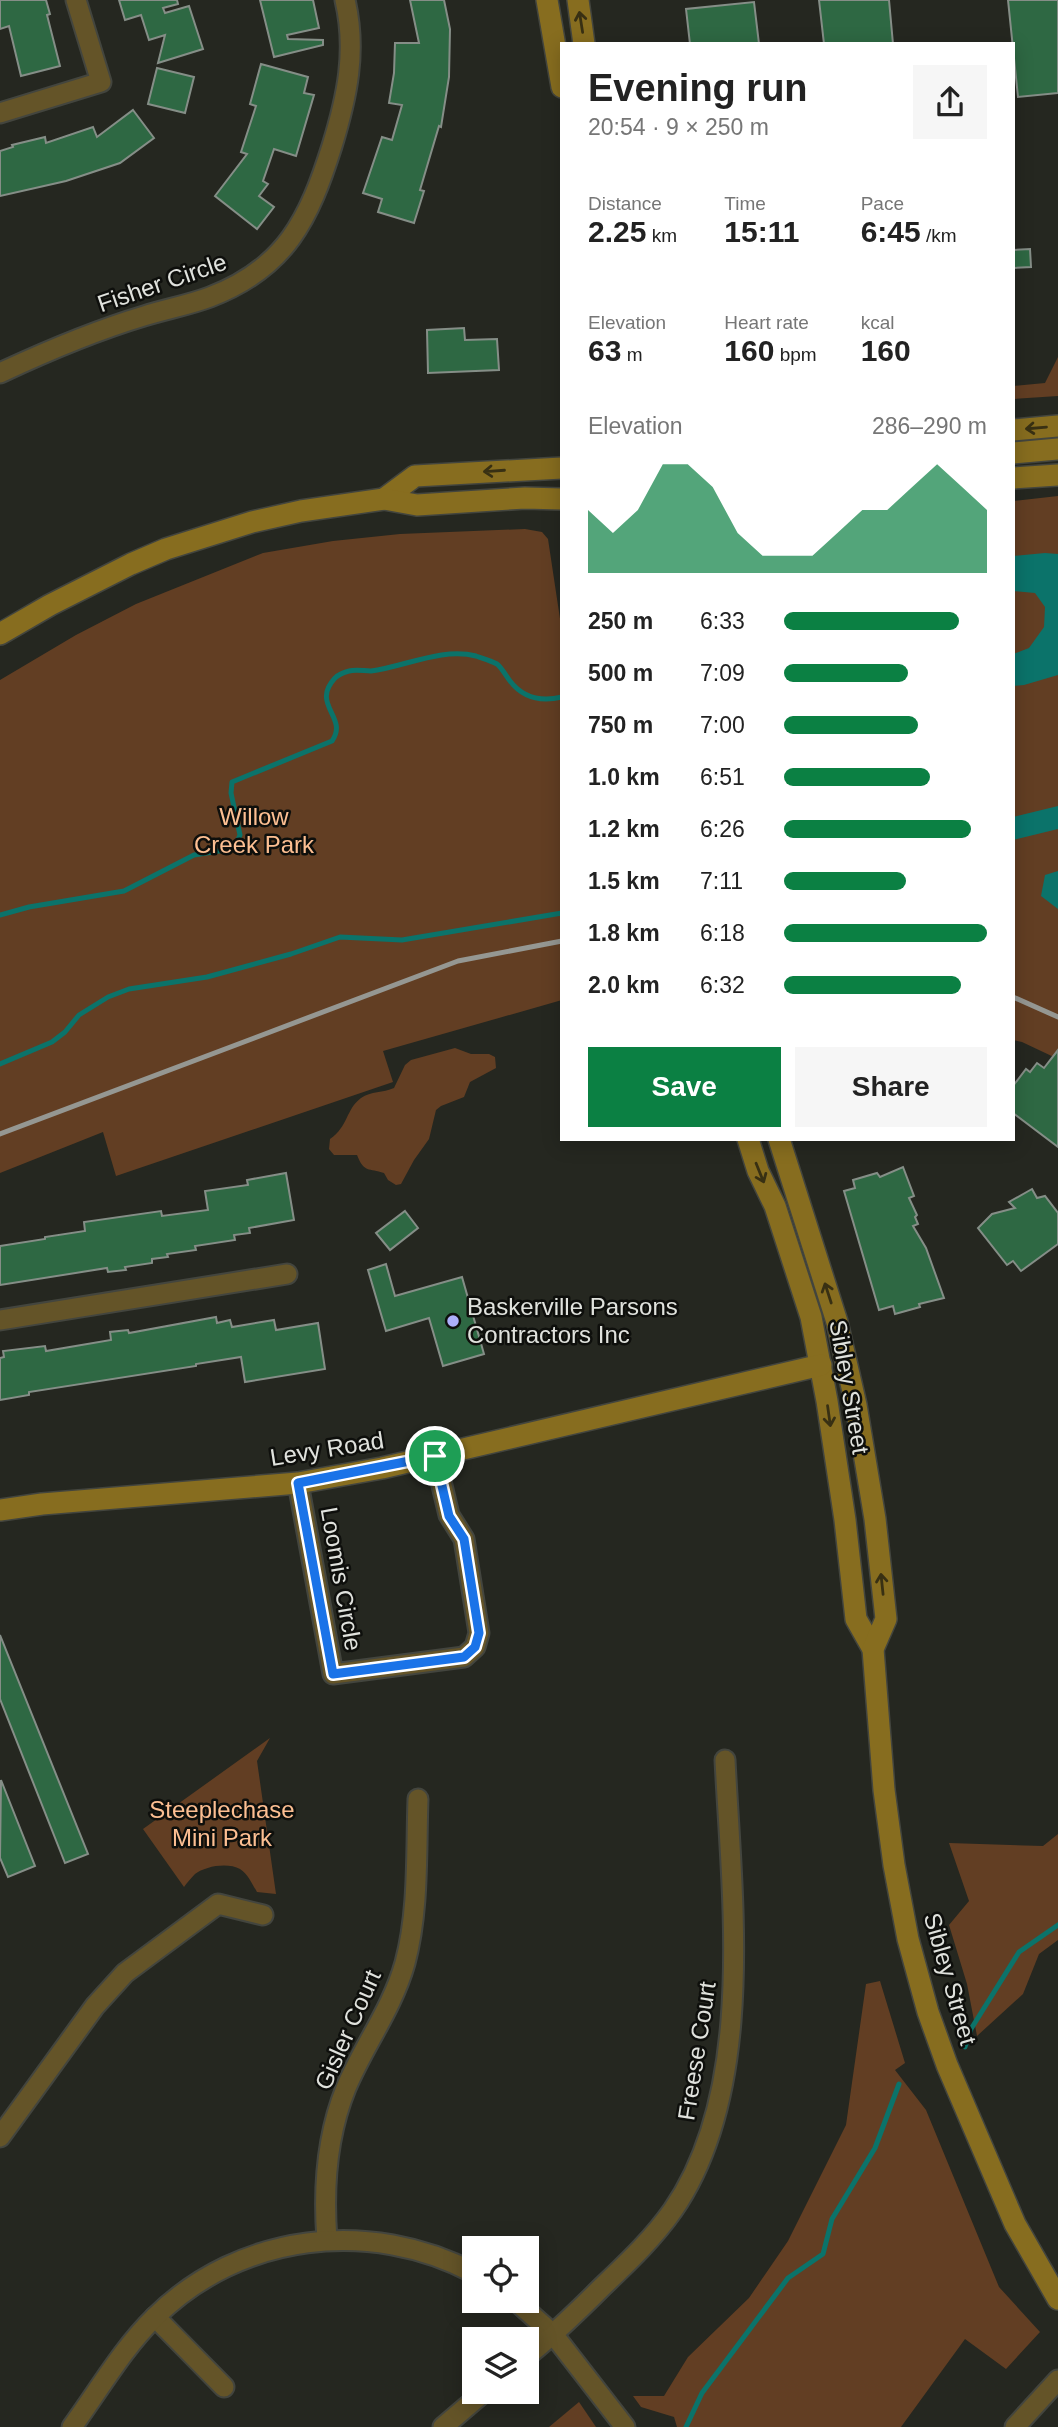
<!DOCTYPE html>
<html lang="en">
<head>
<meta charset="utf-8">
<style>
  :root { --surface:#fff; --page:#f6f6f6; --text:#222; --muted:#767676; --accent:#0b8043 }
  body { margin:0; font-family:Helvetica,sans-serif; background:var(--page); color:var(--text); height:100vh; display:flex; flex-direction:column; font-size:26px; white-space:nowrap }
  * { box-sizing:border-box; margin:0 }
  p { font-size:23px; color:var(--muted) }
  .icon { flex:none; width:38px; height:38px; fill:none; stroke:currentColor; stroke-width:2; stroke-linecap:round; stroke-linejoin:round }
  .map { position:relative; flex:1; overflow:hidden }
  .drawer { position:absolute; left:560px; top:42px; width:455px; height:1099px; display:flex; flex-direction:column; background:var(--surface); border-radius:0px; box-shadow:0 4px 18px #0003 }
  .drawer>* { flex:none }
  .fabs { position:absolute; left:462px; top:2236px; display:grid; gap:14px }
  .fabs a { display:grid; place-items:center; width:77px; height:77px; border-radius:0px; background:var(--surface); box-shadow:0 4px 18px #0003; font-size:35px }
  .pin { position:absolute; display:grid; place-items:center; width:60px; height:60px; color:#fff; margin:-30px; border:4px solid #fff; border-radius:50%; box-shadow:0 2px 7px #0007 }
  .round { display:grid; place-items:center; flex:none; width:74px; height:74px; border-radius:0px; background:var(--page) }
  .headline { display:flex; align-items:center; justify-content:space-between; height:119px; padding:0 28px }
  h1 { font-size:38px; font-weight:700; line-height:52px }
  .stats { display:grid; grid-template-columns:repeat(3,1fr); gap:10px; height:119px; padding:7px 28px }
  .stats div { display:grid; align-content:center }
  .stats b { font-size:30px; font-weight:700 }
  .stats small { font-size:19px; font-weight:400 }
  .stats p { font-size:19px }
  .chart { height:196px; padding:14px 28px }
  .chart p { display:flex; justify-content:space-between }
  .chart svg { width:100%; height:126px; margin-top:7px; fill:var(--accent); opacity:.7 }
  .action { display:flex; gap:14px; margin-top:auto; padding:14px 28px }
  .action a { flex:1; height:80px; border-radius:0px; background:var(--accent); color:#fff; font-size:28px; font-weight:700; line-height:80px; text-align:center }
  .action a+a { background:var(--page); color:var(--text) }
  ul { padding:0 28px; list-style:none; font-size:23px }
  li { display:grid; grid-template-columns:112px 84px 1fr; align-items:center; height:52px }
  li i { height:18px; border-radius:9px; background:var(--accent) }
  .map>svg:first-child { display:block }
</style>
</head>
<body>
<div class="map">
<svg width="1058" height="2427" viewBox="0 0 1058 2427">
  <rect width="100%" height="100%" fill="#252720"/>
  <g fill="#623e23">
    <polygon points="1058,357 1058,396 1013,399 1013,386 1045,383"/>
    <polygon points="1058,496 1058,1059 1022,1042 1013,1040 1013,501"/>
    <polygon points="525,529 542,532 548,539 562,632 562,1000 383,1051 393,1082 116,1176 103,1132 0,1173 0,680 76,635 136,604 263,553 333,541 400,534"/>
    <path d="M455,1048L471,1054H489L495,1057L496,1068L470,1082L464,1097L441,1106L436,1110L429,1139L414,1160L401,1184L396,1185L388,1180L384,1173C369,1168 364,1173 357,1155H334L329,1149L330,1139C348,1127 346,1109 361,1098C371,1091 383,1093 394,1088L405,1065L411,1060Z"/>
    <path d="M270,1738L257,1761L276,1894L257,1892C252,1884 248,1874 240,1869C228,1862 205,1866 195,1874C191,1878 187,1883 184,1887L143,1829Z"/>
    <polygon points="1058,1834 1058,1940 1039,1954 1023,1994 977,2036 967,1984 949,1925 969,1901 949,1843 1043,1846"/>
    <polygon points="880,1981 905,2063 895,2070 926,2110 999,2287 1040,2332 1006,2369 965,2339 901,2427 677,2427 674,2417 641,2407 633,2396 664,2396 688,2357 749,2298 788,2241 846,2125 866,1984"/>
    <polygon points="579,2402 596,2427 549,2427"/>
  </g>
  <g fill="#0b736a">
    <polygon points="1045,553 1058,554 1058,675 1024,685 1013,686 1013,654 1029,648 1044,627 1045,607 1035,593 1013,591 1013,556"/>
    <polygon points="1058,806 1058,829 1013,840 1013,817"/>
    <polygon points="1058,871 1058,909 1041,896 1045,875"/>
  </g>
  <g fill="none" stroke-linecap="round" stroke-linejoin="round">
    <g stroke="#0b736a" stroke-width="5">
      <path d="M0,915L29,907L124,891L194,855L231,849L237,842L240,835L231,793L232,782L332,741C349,717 310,705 335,678C338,675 345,672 349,671C356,669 364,671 371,671C404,667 442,647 476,656C482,658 492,661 497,664C502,668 506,676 510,681C523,698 541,702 562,697"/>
      <polyline points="0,1064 52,1042 65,1032 79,1015 108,997 129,989 207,977 291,954 340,937 402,940 562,913"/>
      <polyline points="965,2047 971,2029 1019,1952 1058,1925"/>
      <polyline points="686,2427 702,2393 788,2278 823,2254 832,2219 875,2148 899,2084"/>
    </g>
  </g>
  <g fill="#2e6843" stroke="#858e87" stroke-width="2">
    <polygon points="0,0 46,0 50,14 47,15 60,66 21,76 9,26 0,29"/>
    <polygon points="119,0 177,0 178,4 163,8 165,13 189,6 203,49 158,63 165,35 149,40 141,15 125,20"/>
    <polygon points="260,0 313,0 319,28 287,35 288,39 323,40 323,45 274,57"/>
    <polygon points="410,0 444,0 450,29 449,77 441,127 439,126 420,190 424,191 414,223 378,212 382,199 363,193 382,137 392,140 402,105 389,103 394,73 395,43 419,43"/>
    <polygon points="819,0 889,0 893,44 824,44"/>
    <polygon points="1008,0 1058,0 1058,93 1018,97"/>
    <polygon points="754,2 759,44 690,44 686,9"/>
    <polygon points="261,64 308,77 304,93 314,95 296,156 274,149 263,181 268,184 259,196 274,207 257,229 215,196 247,154 241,152 256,106 250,104"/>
    <polygon points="157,68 194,77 185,113 148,104"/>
    <polygon points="133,110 154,138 120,163 66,181 0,196 0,151 13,147 12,145 45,137 46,143 93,127 97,137"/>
    <polygon points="1030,249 1031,267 1013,268 1013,250"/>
    <polygon points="464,328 465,340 497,339 499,370 428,373 427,330"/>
    <polygon points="1058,1050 1058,1147 1013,1113 1013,1086 1026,1069 1030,1072 1037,1063 1044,1068"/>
    <polygon points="903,1167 914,1196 909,1198 917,1215 915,1217 918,1224 913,1226 926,1248 944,1298 919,1304 920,1307 895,1314 893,1306 879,1310 844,1191 855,1188 853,1180 877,1173 880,1177"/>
    <polygon points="286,1173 294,1220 249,1228 250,1233 234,1235 235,1240 195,1246 196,1250 167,1254 168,1257 152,1259 152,1263 125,1267 126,1270 108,1272 107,1268 0,1285 0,1246 45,1239 45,1237 85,1231 84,1222 161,1211 162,1216 208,1210 205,1191 248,1185 247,1180"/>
    <polygon points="1032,1189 1037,1198 1045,1196 1058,1213 1058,1244 1021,1271 1013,1261 1007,1265 978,1228 992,1214 1015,1208 1009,1202"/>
    <polygon points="405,1211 418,1228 390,1250 376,1233"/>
    <polygon points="386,1264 395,1296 462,1277 484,1354 443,1366 429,1318 386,1331 368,1270"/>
    <polygon points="216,1317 217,1323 230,1320 232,1327 274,1320 276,1330 318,1323 325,1369 245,1382 241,1357 196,1364 196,1366 29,1392 29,1395 0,1400 0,1358 4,1357 3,1351 45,1346 46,1351 111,1340 110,1332 128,1330 129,1333"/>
    <polygon points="0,1635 88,1854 65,1863 0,1699"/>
    <polygon points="1,1780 35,1866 8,1877 0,1858"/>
  </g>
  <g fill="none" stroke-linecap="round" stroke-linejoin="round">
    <defs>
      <g id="street">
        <polyline points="0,113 101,82 76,0"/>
        <path d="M0,373C47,351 94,331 144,316C166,309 189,305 210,297C286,268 309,219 332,146C347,97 357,51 345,0"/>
        <polyline points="0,1320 287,1274"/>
        <polyline points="298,1483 333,1674 464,1657 475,1647 479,1633 464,1539 449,1515 435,1456"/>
        <polyline points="0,2137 95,2006 125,1973 218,1904 263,1915"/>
        <path d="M327,2240C323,2188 326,2137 346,2088C364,2045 392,2009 405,1963C419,1910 416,1853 418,1799"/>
        <polyline points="516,2301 553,2334 625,2427"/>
        <polyline points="155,2317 224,2387"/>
        <path d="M527,2356C553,2335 577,2312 601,2288C626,2264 652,2240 673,2210C756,2090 732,1900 725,1760"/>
        <path d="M72,2427C99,2390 123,2348 155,2317C240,2233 370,2218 474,2273"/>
        <polyline points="443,2427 484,2392"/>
        <polyline points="1015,2427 1058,2380"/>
      </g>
      <g id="secondary">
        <polyline points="547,0 562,87"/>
        <polyline points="578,0 584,44"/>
        <polyline points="1013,430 1058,426"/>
        <polyline points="1013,453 1058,449"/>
        <polyline points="1013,478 1058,475"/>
        <polyline points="384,499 415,476 562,468"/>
        <polyline points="0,634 50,605 131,564 166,549 252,522 301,511 384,499 417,505 525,498 562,499"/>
        <polyline points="748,1139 758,1171 775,1206 811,1317 827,1401 845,1520 856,1619 873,1649"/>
        <polyline points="779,1139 837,1322 856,1405 875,1519 886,1619 873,1649 884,1790 894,1865 908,1939 928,2012 947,2065 1015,2224 1058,2299"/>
        <polyline points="0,1510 42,1504 298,1483 382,1468 821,1365"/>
      </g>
    </defs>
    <use href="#street" stroke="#43453e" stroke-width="23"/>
    <use href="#secondary" stroke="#43453e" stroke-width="24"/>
    <use href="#street" stroke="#645428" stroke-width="19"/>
    <use href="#secondary" stroke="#876d1f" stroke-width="21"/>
    <g stroke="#959792" stroke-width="5">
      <polyline points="1013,997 1058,1017"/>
      <polyline points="0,1134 458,961 562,941"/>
    </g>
  </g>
  <defs><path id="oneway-shaft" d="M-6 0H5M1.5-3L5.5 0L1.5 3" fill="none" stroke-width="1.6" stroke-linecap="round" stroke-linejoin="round" transform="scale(1.75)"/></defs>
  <g stroke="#383013">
    <use href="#oneway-shaft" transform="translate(581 22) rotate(-99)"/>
    <use href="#oneway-shaft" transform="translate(1036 428) rotate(175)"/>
    <use href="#oneway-shaft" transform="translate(494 471) rotate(176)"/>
    <use href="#oneway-shaft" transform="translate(760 1173) rotate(68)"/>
    <use href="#oneway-shaft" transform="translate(828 1293) rotate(-108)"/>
    <use href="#oneway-shaft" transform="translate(829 1416) rotate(82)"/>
    <use href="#oneway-shaft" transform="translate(882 1584) rotate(-96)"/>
  </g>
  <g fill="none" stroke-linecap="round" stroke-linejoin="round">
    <defs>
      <polygon id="route" points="435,1456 449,1516 464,1539 479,1633 475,1647 464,1657 333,1674 298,1483"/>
    </defs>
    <use href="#route" stroke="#fff" stroke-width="14"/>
    <use href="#route" stroke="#1a73e8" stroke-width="9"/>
  </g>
  <circle fill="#adaffb" stroke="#0e0f0c" stroke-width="2.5" cx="453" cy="1321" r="7"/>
  <g text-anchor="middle" stroke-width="5" stroke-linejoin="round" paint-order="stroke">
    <g font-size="24" fill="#e0e2dd" stroke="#0e0f0c">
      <text transform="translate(162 283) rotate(-19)" y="8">Fisher Circle</text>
      <text transform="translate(849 1387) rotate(80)" y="8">Sibley Street</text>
      <text transform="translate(327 1449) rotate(-9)" y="8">Levy Road</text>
      <text transform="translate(341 1579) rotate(80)" y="8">Loomis Circle</text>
      <text transform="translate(950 1979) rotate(74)" y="8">Sibley Street</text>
      <text transform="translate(348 2030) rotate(-66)" y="8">Gisler Court</text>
      <text transform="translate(697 2051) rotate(-81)" y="8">Freese Court</text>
    </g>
    <g font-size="24" fill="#fdbf92" stroke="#0e0f0c">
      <text x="254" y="825">Willow<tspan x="254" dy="28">Creek Park</tspan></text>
      <text x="222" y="1818">Steeplechase<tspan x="222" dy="28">Mini Park</tspan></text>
    </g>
    <g font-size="24" fill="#e0e2dd" stroke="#0e0f0c" text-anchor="start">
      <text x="467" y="1315">Baskerville Parsons<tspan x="467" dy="28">Contractors Inc</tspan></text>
    </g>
  </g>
</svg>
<div class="fabs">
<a><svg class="icon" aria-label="locate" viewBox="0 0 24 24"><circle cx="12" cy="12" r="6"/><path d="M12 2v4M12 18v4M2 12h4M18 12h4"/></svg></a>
<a><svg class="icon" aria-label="layers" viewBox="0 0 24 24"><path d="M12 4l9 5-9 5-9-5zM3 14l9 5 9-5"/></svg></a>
</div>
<div class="pin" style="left:435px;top:1456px;background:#1e9e55"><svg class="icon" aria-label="arrive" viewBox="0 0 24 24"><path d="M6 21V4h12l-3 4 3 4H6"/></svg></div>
<section class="drawer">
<div class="headline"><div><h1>Evening run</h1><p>20:54 · 9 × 250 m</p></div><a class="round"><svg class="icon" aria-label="share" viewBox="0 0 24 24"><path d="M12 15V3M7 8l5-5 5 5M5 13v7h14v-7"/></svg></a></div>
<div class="stats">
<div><p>Distance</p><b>2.25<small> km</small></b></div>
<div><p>Time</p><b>15:11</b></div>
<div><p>Pace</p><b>6:45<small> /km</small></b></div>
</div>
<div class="stats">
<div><p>Elevation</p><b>63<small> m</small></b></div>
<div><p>Heart rate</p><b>160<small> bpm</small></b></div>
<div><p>kcal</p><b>160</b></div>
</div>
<div class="chart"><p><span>Elevation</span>286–290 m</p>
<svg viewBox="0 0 160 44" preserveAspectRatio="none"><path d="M0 44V22L10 30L20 22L30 6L40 6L50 14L60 30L70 38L80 38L90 38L100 30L110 22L120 22L130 14L140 6L150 14L160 22V44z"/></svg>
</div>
<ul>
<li><b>250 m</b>6:33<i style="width:86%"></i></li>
<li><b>500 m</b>7:09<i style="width:61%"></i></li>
<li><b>750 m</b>7:00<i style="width:66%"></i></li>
<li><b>1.0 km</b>6:51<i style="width:72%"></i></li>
<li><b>1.2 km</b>6:26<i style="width:92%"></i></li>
<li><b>1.5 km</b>7:11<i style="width:60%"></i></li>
<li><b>1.8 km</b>6:18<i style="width:100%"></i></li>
<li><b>2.0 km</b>6:32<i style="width:87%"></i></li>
</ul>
<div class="action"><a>Save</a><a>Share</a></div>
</section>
</div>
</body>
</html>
